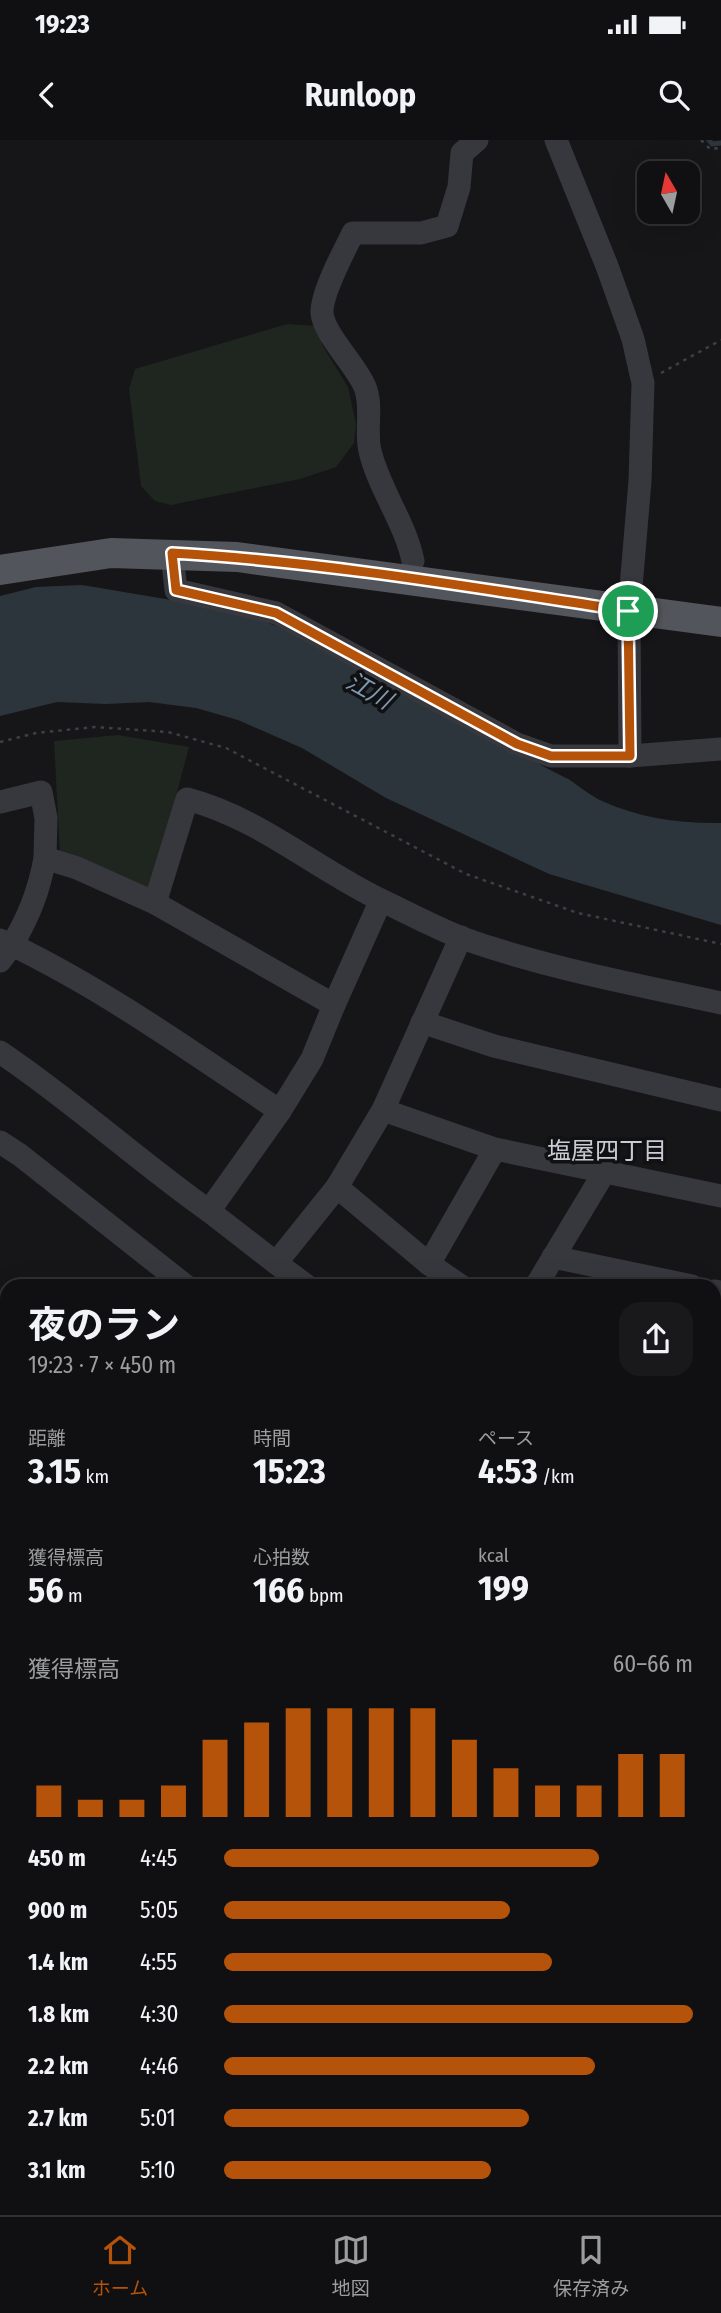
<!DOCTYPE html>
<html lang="ja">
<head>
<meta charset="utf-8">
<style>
  :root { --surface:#101012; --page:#19191b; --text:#f1f3f6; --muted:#9c9d9f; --line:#303032; --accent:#b45309 }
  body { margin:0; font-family:"Fira Sans Condensed","Noto Sans JP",sans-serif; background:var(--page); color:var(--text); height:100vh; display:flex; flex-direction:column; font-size:26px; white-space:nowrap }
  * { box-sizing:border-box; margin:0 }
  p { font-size:23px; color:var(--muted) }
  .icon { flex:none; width:38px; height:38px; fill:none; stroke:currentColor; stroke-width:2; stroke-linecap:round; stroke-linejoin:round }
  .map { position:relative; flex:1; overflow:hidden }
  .details { position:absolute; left:0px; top:1139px; width:721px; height:936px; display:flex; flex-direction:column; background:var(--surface); border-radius:21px 21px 0 0; box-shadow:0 7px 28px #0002,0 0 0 2px var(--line) }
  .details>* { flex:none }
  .needle { width:46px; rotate:351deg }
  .tools { position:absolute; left:637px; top:21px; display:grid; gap:14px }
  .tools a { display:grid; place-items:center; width:63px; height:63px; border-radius:14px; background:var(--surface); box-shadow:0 7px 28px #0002,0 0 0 2px var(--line); font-size:35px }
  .pin { position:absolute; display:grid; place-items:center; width:60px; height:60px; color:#fff; margin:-30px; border:4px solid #fff; border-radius:50%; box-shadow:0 2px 7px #0007 }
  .round { display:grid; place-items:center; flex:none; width:74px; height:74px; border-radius:21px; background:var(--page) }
  .summary { display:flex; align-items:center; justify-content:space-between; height:119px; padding:0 28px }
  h1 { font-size:38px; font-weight:700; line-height:52px }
  .stats { display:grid; grid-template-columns:repeat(3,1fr); gap:10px; height:119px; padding:7px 28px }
  .stats div { display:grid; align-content:center }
  .stats b { font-size:35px; font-weight:700 }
  .stats small { font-size:19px; font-weight:400 }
  .stats p { font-size:19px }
  .chart { height:196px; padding:14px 28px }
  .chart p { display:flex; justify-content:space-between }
  .chart svg { width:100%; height:126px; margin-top:7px; stroke:var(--accent); stroke-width:6 }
  ul { padding:0 28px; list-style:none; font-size:23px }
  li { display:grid; grid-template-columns:112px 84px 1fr; align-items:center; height:52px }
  li i { height:18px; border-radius:9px; background:var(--accent) }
  .status { display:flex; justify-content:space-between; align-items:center; height:49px; padding:0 35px; background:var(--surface); direction:ltr }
  .status svg { height:19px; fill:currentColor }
  header { display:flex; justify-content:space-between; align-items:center; height:91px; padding:0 28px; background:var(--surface); font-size:32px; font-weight:700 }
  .tabs { display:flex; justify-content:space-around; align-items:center; height:98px; border-top:2px solid var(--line); background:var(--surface); font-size:19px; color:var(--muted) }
  .tabs a { display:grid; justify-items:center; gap:4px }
  .tabs .current { color:var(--accent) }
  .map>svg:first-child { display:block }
</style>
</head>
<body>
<div class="status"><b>19:23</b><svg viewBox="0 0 49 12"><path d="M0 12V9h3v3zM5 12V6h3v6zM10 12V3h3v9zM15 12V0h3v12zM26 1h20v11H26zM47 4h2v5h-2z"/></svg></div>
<header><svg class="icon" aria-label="back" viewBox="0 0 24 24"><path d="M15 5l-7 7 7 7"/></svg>Runloop<svg class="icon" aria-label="search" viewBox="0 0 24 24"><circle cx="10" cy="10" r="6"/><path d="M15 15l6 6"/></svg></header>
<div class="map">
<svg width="721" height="2075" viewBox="0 0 721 2075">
  <rect width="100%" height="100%" fill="#161618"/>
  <g fill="#1e261f">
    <polygon points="287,184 316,186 323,206 348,247 356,284 354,303 336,327 300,339 171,365 155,361 141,346 129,249 135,229"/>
    <polygon points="118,595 189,607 152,746 144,750 60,714 54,601"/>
    <polygon points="7,1332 7,1798 0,1780 0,1334"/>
    <polygon points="0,1892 7,1892 7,2068 322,2069 320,2075 0,2075"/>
    <polygon points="721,1952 721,2075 668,2075 671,2069 714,2068 714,1961"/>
    <polygon points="429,2069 429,2068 567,2069 566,2075 428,2075"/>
  </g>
  <g fill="#2c353c">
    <path d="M82,445L231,470C350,508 458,584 570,640C580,647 591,656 602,661C639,678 681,684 721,683V785L549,734L386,658L302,608L238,580L196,568L149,562L106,564L57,562L0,576V456L36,447Z"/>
    <polygon points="721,1773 721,1913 714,1924 714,1784"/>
  </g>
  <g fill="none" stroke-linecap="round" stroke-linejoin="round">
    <polyline stroke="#2c353c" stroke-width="5" points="709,0 712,4 721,3"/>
    <g stroke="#3d3f44" stroke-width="2.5" stroke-dasharray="3.5 5" stroke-linecap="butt">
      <polyline points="701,0 710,9 721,8"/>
      <polyline points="661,233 721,200"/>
      <polyline points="0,602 36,593 95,587 168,592 226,608 466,734 578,773 721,804"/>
      <polyline points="714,1763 721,1758"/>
      <polyline points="599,2075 601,2068"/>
    </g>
    <g stroke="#37383d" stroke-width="23">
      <polyline points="556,0 607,126 633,199 643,243 640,341 629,471 630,616"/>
      <polyline points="172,413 176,450 276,473 517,604 551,616 630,616 721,609"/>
      <path d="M413,421C405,382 379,349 370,311C365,290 373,267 365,247C356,225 324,195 322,173C321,154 344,111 353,93H421L447,86L459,47L462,13L477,0"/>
      <path d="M0,662L41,652L46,678L45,718L77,728L155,763L187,659C260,678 317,730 385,762C410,774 436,788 462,798C546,828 634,844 721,863"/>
      <path d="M0,800L12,805C29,776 39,751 45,718"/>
      <path d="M0,821L12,805C107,851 193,913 280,971L312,919L334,865L155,763"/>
      <polyline points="334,865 381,760"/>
      <polyline points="422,882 494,906 721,960"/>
      <path d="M0,912C73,961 137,1020 209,1071L280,971"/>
      <polyline points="383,970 495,1009 721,1056"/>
      <polyline points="0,1002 20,1015 186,1146"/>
      <polyline points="337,1047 429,1124 495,1009"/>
      <polyline points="209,1071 276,1123 337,1047 383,970 461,797"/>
      <polyline points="553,1117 692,1146"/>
      <polyline points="276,1123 307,1146"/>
      <polyline points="429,1124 461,1146"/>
      <polyline points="536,1146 605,1031"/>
      <polyline points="714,1151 721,1152"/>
      <polyline points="714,1182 721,1173"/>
      <polyline points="714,1341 721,1333"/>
      <polyline points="714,1432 720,1461 714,1463"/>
      <polyline points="714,1538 721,1536"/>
      <polyline points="380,2075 381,2068"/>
    </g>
    <polyline stroke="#53555c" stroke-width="30" points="0,430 111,413 237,417 721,482"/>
  </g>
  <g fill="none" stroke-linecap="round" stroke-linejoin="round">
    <defs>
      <path id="route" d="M172,413C325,422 477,448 628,471L630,616H551L517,604L276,473L176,450Z"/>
    </defs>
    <use href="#route" stroke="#fff" stroke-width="14"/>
    <use href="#route" stroke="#b45309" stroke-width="9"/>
  </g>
  <g text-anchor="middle" stroke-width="7" stroke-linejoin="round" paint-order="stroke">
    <g font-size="24" font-style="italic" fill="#7f9bb3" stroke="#111113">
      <text transform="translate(369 551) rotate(29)" y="8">江川</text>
    </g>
    <g font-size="24" fill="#c9ccd4" stroke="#111113">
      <text x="607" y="1019">塩屋四丁目</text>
    </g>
  </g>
</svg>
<div class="tools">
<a><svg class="needle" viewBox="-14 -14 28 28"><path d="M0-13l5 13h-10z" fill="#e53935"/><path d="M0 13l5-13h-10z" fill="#9c9d9f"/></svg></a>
</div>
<div class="pin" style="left:628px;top:471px;background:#1e9e55"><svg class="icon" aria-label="arrive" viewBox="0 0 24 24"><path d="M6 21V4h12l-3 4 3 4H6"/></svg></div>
<section class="details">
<div class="summary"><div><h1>夜のラン</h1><p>19:23 · 7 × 450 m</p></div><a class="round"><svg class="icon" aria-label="share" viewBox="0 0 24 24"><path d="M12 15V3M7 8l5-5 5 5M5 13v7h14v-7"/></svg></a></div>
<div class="stats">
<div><p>距離</p><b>3.15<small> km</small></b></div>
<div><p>時間</p><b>15:23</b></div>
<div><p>ペース</p><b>4:53<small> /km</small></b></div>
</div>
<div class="stats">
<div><p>獲得標高</p><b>56<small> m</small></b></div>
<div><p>心拍数</p><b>166<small> bpm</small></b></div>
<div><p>kcal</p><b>199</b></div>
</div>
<div class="chart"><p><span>獲得標高</span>60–66 m</p>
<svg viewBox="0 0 160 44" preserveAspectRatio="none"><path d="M5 44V33M15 44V38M25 44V38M35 44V33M45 44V17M55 44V11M65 44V6M75 44V6M85 44V6M95 44V6M105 44V17M115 44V27M125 44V33M135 44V33M145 44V22M155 44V22"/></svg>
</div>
<ul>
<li><b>450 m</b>4:45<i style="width:80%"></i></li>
<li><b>900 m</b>5:05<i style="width:61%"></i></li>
<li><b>1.4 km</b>4:55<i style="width:70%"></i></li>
<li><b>1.8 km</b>4:30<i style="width:100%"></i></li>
<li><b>2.2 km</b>4:46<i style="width:79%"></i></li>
<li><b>2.7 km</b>5:01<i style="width:65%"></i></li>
<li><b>3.1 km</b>5:10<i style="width:57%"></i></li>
</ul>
</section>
</div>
<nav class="tabs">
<a class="current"><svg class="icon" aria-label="home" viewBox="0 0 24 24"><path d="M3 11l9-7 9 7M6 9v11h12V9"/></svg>ホーム</a>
<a><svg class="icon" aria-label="map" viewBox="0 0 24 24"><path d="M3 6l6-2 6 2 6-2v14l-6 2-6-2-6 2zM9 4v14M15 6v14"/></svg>地図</a>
<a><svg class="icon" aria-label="saved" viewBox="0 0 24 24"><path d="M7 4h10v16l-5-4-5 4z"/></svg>保存済み</a>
</nav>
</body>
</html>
